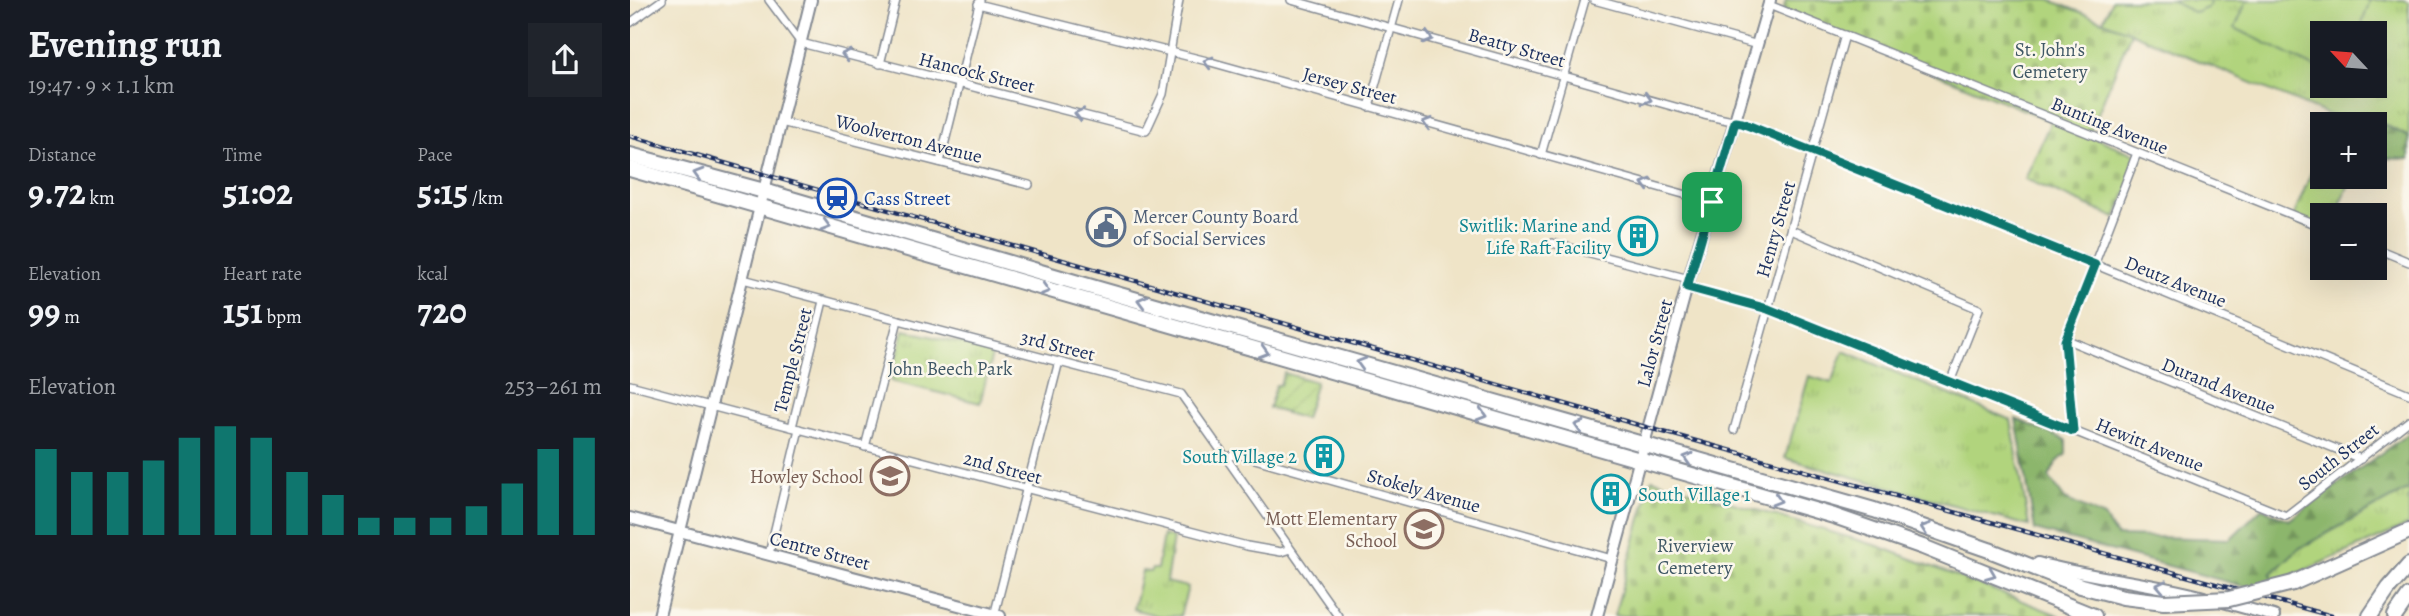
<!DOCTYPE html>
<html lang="en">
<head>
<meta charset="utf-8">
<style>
  :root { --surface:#171b24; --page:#20242c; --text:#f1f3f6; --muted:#9ea1a6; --accent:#0f766e }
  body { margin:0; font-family:Alegreya,serif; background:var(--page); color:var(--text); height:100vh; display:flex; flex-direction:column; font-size:26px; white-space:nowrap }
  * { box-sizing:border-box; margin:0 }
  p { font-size:23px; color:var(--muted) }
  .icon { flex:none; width:38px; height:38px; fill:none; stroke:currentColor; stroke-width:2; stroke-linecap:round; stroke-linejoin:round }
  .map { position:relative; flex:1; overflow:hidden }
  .details { display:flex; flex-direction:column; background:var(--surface); width:630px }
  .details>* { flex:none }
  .needle { width:46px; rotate:296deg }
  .controls { position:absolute; left:1680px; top:21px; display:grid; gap:14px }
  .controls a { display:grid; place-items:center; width:77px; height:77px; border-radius:0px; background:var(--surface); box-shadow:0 7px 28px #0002; font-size:35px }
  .pin { position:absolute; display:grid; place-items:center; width:60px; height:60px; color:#fff; margin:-30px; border-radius:14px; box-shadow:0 4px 10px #0006 }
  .round { display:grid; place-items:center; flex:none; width:74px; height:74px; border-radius:0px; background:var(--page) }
  .headline { display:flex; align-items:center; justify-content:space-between; height:119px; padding:0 28px }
  h1 { font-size:38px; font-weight:600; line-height:52px }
  .stats { display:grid; grid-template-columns:repeat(3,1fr); gap:10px; height:119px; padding:7px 28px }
  .stats div { display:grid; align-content:center }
  .stats b { font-size:35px; font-weight:600 }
  .stats small { font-size:19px; font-weight:400 }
  .stats p { font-size:19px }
  .chart { height:196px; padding:14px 28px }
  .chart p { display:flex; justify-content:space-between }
  .chart svg { width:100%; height:126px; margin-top:7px; stroke:var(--accent); stroke-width:6 }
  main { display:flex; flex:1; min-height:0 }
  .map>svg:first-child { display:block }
</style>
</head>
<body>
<main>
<section class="details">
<div class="headline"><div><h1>Evening run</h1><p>19:47 · 9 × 1.1 km</p></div><a class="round"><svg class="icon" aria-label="share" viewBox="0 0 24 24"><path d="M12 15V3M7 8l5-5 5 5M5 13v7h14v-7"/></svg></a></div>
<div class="stats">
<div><p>Distance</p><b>9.72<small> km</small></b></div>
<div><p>Time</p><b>51:02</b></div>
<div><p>Pace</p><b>5:15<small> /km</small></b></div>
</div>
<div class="stats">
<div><p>Elevation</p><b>99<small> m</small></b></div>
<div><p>Heart rate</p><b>151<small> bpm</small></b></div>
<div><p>kcal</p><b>720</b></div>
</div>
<div class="chart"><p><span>Elevation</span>253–261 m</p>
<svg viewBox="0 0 160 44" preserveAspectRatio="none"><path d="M5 44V14M15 44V22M25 44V22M35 44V18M45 44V10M55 44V6M65 44V10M75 44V22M85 44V30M95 44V38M105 44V38M115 44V38M125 44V34M135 44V26M145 44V14M155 44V10"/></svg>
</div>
</section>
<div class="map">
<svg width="1779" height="616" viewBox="0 0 1779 616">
  <defs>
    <pattern id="grass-tufts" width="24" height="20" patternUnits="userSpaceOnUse" patternTransform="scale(1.75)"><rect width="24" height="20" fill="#b1d47d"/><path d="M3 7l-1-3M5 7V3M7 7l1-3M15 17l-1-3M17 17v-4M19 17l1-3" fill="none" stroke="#98b66e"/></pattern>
    <pattern id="forest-firs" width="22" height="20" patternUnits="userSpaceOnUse" patternTransform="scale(1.75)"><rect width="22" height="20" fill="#8cb66c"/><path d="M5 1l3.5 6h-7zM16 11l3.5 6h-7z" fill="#72945c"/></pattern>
    <pattern id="cemetery-stones" width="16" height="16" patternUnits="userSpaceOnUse" patternTransform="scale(1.75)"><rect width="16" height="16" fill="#b1d47d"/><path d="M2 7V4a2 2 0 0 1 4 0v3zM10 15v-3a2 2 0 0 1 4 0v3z" fill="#98b66e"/></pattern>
    <pattern id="garden-furrows" width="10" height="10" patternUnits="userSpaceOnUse" patternTransform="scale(1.75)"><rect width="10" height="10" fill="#b1d47d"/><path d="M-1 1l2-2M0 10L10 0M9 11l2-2" fill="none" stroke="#98b66e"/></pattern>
  </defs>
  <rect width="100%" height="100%" fill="#fbf7ec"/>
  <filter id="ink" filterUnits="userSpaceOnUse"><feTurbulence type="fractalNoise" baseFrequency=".0143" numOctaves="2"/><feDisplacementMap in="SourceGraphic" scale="14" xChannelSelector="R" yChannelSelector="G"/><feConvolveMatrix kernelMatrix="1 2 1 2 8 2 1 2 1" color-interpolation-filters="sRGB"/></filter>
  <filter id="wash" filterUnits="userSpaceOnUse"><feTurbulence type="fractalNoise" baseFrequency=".00686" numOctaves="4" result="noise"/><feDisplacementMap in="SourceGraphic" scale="28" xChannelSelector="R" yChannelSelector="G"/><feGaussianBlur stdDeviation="1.57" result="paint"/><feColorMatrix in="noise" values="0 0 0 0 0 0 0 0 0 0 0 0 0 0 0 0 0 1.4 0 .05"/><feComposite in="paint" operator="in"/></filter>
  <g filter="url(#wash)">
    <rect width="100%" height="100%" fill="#efe4c7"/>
    <g fill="url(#grass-tufts)" stroke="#66826e" stroke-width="2" fill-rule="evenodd">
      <path d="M1482,0H1774L1779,2V137L1743,119L1741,124H1701L1704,117L1473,21ZM1692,33H1745V86H1692Z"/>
      <polygon points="1692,146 1692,177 1722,177 1706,215 1692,215 1692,232 1662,220"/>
      <polygon points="274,330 363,351 350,403 261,381"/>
      <polygon points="1214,351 1381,420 1399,526 1155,458 1179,376 1202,383"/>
      <polygon points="1779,489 1779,525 1645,583 1641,574 1668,549"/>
      <polygon points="533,535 543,538 536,582 558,587 550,616 529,616 503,609 512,571 520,572 522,569 527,569"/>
    </g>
    <g fill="url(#forest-firs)" stroke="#547265" stroke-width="2">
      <polygon points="1742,119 1779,137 1779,159 1745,158 1745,124 1741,124"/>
      <polygon points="1386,419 1436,440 1436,454 1426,463 1419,477 1435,499 1474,517 1486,536 1600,539 1632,508 1659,520 1779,433 1779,489 1668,549 1641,574 1645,583 1624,589 1405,530"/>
    </g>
    <g fill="url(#cemetery-stones)" stroke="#66826e" stroke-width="2">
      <polygon points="1156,0 1420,0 1501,32 1459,135 1511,157 1486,218 1395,179 1421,121 1153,11"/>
      <polygon points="1022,479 1248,546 1431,616 984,616"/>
    </g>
    <polygon fill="url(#garden-furrows)" stroke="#66826e" stroke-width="2" points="654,373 686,382 675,419 639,408 646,385 650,385"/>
    <g fill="#b1d47d" stroke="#66826e" stroke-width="2">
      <polygon points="1540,0 1580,0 1579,7 1565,13"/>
      <polygon points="1617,0 1740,0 1729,33 1692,33 1692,71 1605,28"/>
    </g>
  </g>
  <g filter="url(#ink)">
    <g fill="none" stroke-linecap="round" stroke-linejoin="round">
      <defs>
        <g id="street">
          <polyline points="139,0 171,43 516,131 533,94 549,0"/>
          <polyline points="661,0 1074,115 1112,123 1413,243 1779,394"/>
          <polyline points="964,0 1128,45"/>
          <polyline points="348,4 577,61 1082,202"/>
          <polyline points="1139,5 1692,227"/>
          <polyline points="0,23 32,0"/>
          <polyline points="250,64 266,0"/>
          <polyline points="739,107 769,0"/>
          <polyline points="151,122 399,185"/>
          <polyline points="911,155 955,0"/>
          <polyline points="310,162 350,0"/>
          <polyline points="1161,230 1349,309 1320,382"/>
          <polyline points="922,243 1059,279"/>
          <polyline points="1745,248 1779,262"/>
          <polyline points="113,279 551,394 708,616"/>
          <polyline points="1057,287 1154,315 1656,516 1779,421"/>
          <polyline points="1435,339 1731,459"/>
          <polyline points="0,385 617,546 651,552 660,549"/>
          <polyline points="162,427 193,301"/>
          <polyline points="1104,430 1215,35"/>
          <polyline points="1443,431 1435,341 1507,153"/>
          <polyline points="235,447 268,320"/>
          <polyline points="598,457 607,454 982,559"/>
          <polyline points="139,554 169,429"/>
          <polyline points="364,616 429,361"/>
        </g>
        <g id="secondary">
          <polyline points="0,518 370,616"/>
          <path d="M1408,563C1463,578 1519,582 1574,597"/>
          <polyline points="1593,602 1644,616"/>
          <polyline points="29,616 181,0"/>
          <polyline points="967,616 1059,279 1140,0"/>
        </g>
        <g id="highway">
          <polyline points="0,155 134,191 472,290 1244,510 1359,550 1451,586 1493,597 1534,602"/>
          <polyline points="0,169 1204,516 1293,547 1464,616"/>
          <polyline points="1663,583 1779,531"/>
          <polyline points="1740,616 1759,588 1779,565"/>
          <polyline points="1765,616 1779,596"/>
        </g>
      </defs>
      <use href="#street" stroke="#858a92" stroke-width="10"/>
      <use href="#secondary" stroke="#858a92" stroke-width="14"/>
      <use href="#highway" stroke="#858a92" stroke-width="18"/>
      <use href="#street" stroke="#fff" stroke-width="7"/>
      <use href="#secondary" stroke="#fff" stroke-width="10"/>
      <use href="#highway" stroke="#fff" stroke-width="14"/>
      <defs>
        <polyline id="rail" points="0,136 1019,428 1702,616"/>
      </defs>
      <use href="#rail" stroke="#1b2f5e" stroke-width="4.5"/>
      <use href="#rail" stroke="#fbf7ec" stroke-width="2" stroke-dasharray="5" stroke-linecap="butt"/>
      <defs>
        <polyline id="highway-bridge" points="1534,602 1599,599 1663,583"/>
      </defs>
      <use href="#highway-bridge" stroke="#858a92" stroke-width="18" stroke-linecap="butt"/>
      <use href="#highway-bridge" stroke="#fff" stroke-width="14"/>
    </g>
    <defs><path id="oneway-chevron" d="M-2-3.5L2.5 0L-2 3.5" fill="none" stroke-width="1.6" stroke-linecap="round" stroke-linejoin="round" transform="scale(1.75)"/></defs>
    <g stroke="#8d97ae">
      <use href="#oneway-chevron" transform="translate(798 38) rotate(16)"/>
      <use href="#oneway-chevron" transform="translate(216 55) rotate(-166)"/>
      <use href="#oneway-chevron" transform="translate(578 62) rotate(-165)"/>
      <use href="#oneway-chevron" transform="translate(1017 99) rotate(16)"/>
      <use href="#oneway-chevron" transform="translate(449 114) rotate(-167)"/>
      <use href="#oneway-chevron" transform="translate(797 123) rotate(-164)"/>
      <use href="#oneway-chevron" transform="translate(68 174) rotate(-164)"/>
      <use href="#oneway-chevron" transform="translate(1016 184) rotate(-165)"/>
      <use href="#oneway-chevron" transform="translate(196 226) rotate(16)"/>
      <use href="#oneway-chevron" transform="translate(415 290) rotate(16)"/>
      <use href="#oneway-chevron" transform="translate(512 301) rotate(-165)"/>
      <use href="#oneway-chevron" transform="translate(634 352) rotate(16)"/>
      <use href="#oneway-chevron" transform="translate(731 363) rotate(-164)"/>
      <use href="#oneway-chevron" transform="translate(852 415) rotate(16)"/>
      <use href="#oneway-chevron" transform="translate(949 426) rotate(-164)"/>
      <use href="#oneway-chevron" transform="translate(1058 458) rotate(-163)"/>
      <use href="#oneway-chevron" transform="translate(1147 500) rotate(16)"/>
      <use href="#oneway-chevron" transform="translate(1295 528) rotate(-161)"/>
      <use href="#oneway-chevron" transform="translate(1361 574) rotate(22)"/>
      <use href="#oneway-chevron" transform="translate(1531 586) rotate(-168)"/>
    </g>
  </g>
  <g fill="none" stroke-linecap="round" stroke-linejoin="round" filter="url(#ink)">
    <defs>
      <polygon id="route" points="1105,122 1112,123 1465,265 1435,341 1443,431 1138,309 1057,287"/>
    </defs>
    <use href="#route" stroke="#fff" stroke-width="14"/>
    <use href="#route" stroke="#0f766e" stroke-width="9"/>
  </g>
  <defs>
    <symbol id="station-ring" viewBox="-11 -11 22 22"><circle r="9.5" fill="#fbf7ec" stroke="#1a4fb4" stroke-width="1.5"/><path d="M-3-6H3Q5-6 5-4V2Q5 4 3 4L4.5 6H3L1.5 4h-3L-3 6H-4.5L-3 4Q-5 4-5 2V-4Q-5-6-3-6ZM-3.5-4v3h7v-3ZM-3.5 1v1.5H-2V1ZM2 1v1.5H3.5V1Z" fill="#1a4fb4"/></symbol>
    <symbol id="civic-ring" viewBox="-11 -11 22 22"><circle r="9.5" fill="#fbf7ec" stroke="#5c6f8a" stroke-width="1.5"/><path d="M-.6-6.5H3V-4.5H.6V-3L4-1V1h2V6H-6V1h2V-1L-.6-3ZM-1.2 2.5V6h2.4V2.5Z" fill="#5c6f8a"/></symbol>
    <symbol id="building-ring" viewBox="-11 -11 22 22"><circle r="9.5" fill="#fbf7ec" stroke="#0f9aa8" stroke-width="1.5"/><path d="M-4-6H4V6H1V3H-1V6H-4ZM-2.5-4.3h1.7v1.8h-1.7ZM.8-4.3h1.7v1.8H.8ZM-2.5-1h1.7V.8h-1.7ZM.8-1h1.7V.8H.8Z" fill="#0f9aa8"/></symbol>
    <symbol id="school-ring" viewBox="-11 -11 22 22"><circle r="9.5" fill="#fbf7ec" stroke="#8d6e63" stroke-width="1.5"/><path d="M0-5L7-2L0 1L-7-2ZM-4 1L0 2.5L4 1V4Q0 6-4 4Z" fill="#8d6e63"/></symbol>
  </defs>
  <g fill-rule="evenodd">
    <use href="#station-ring" x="185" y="176" width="44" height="44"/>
    <use href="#civic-ring" x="454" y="205" width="44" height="44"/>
    <use href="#building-ring" x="986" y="214" width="44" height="44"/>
    <use href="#building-ring" x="672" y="434" width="44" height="44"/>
    <use href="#school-ring" x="238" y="454" width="44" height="44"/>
    <use href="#building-ring" x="959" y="472" width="44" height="44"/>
    <use href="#school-ring" x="772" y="507" width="44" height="44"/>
  </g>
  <g text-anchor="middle" stroke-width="5" stroke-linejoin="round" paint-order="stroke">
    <g font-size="19" fill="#1b2f5e" stroke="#fbf7ec">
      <text transform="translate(887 47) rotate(16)" y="7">Beatty Street</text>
      <text transform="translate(347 72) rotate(14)" y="7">Hancock Street</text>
      <text transform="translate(720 85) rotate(15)" y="7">Jersey Street</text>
      <text transform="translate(1480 125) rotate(22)" y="7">Bunting Avenue</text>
      <text transform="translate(279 138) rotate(14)" y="7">Woolverton Avenue</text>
      <text transform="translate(1145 229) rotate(-74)" y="7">Henry Street</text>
      <text transform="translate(1546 281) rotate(22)" y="7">Deutz Avenue</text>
      <text transform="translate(1024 343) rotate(-75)" y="7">Lalor Street</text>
      <text transform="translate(428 345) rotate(14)" y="7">3rd Street</text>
      <text transform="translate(162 360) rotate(-76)" y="7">Temple Street</text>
      <text transform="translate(1589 385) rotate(22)" y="7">Durand Avenue</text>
      <text transform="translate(1520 444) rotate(22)" y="7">Hewitt Avenue</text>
      <text transform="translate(1708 456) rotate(-38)" y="7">South Street</text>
      <text transform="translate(373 467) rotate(15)" y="7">2nd Street</text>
      <text transform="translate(794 490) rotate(16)" y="7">Stokely Avenue</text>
      <text transform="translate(190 550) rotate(15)" y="7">Centre Street</text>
    </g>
    <g font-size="19" fill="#405866" stroke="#fbf7ec">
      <text x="1420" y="56">St. John's<tspan x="1420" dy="22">Cemetery</tspan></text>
      <text x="320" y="375">John Beech Park</text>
      <text x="1065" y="552">Riverview<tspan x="1065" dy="22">Cemetery</tspan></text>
    </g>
    <g font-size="19" fill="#164399" stroke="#fbf7ec" text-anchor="start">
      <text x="234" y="205">Cass Street</text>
    </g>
    <g font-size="19" fill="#4e5e75" stroke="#fbf7ec" text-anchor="start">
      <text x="503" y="223">Mercer County Board<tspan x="503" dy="22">of Social Services</tspan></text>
    </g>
    <g font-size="19" fill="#0d838f" stroke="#fbf7ec" text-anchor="end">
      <text x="981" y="232">Switlik: Marine and<tspan x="981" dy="22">Life Raft Facility</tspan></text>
      <text x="667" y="463">South Village 2</text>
      <text x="1008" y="501" text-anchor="start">South Village 1</text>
    </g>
    <g font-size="19" fill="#785e54" stroke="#fbf7ec" text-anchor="end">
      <text x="233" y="483">Howley School</text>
      <text x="767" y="525">Mott Elementary<tspan x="767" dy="22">School</tspan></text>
    </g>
  </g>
</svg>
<div class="controls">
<a><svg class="needle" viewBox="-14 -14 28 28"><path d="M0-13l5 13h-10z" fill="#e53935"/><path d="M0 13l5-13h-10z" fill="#9ea1a6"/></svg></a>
<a>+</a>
<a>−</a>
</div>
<div class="pin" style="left:1082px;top:202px;background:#1e9e55"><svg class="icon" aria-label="arrive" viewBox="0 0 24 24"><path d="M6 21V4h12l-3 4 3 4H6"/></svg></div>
</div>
</main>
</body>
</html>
